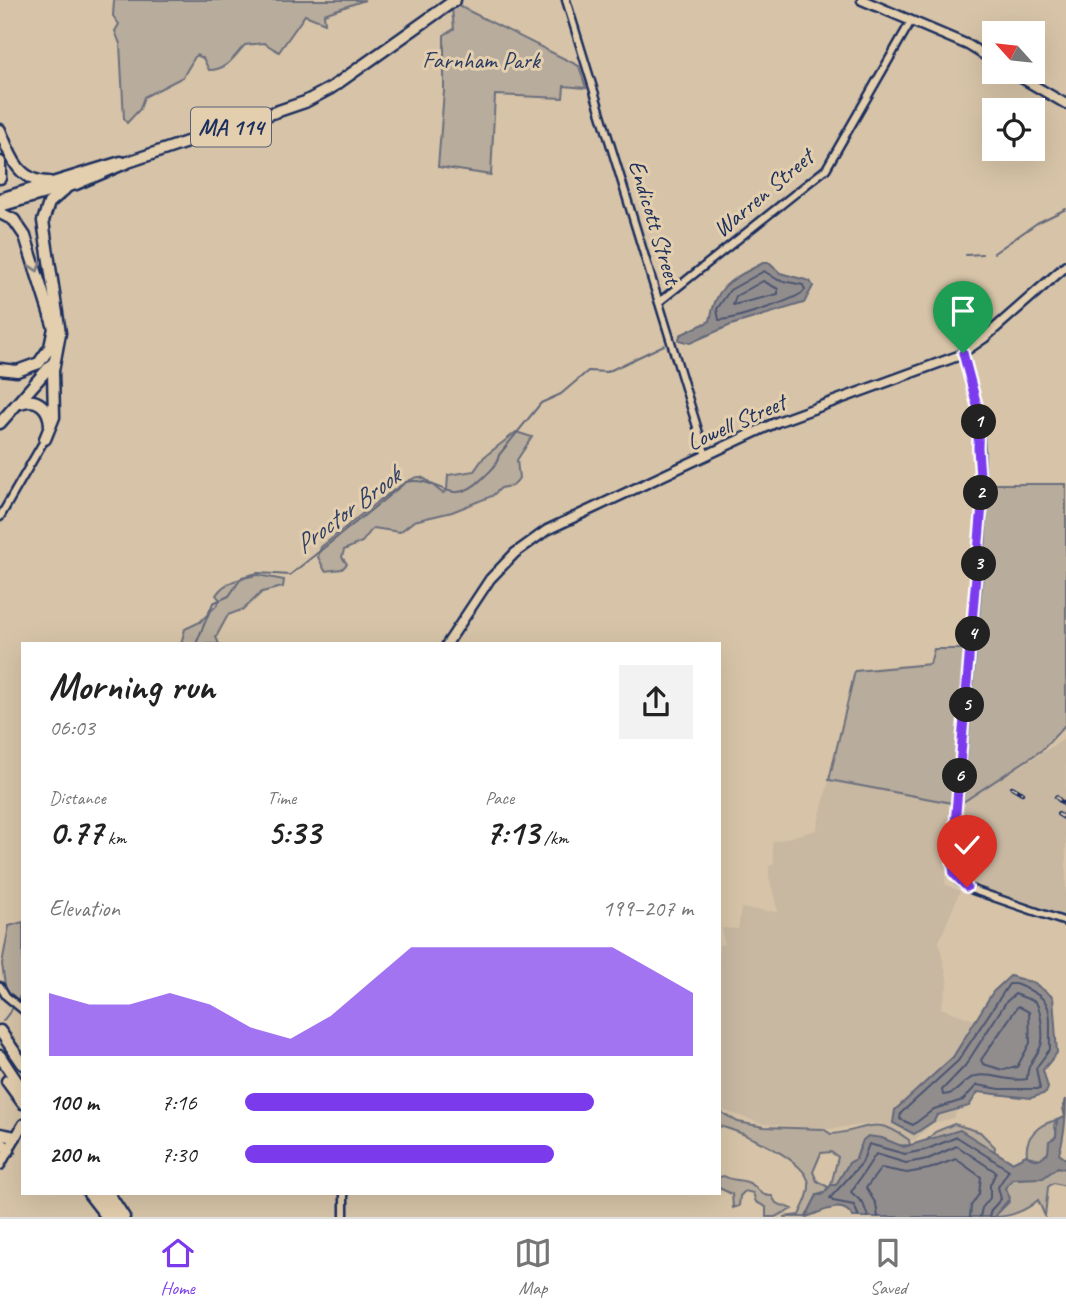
<!DOCTYPE html>
<html lang="en">
<head>
<meta charset="utf-8">
<style>
  :root { --surface:#fff; --page:#f2f2f2; --text:#222; --muted:#767676; --line:#e0e0e0; --accent:#7c3aed }
  body { margin:0; font-family:Caveat,sans-serif; background:var(--page); color:var(--text); height:100vh; display:flex; flex-direction:column; font-size:26px; white-space:nowrap }
  * { box-sizing:border-box; margin:0 }
  p { font-size:23px; color:var(--muted) }
  .icon { flex:none; width:38px; height:38px; fill:none; stroke:currentColor; stroke-width:2; stroke-linecap:round; stroke-linejoin:round }
  .map { position:relative; flex:1; overflow:hidden }
  .details { position:absolute; left:21px; top:642px; width:700px; height:553px; display:flex; flex-direction:column; background:var(--surface); border-radius:0px; box-shadow:0 7px 28px #0002 }
  .details>* { flex:none }
  .needle { width:46px; rotate:297deg }
  .fabs { position:absolute; left:982px; top:21px; display:grid; gap:14px }
  .fabs a { display:grid; place-items:center; width:63px; height:63px; border-radius:0px; background:var(--surface); box-shadow:0 7px 28px #0002; font-size:35px }
  .pin { position:absolute; display:grid; place-items:center; width:60px; height:60px; color:#fff; margin:-72px -30px; border-radius:50% 50% 50% 0; rotate:-45deg; box-shadow:0 0 7px #0007 }
  .pin .icon { rotate:45deg }
  .km { position:absolute; width:35px; height:35px; margin:-18px; border-radius:50%; background:#222; color:#fff; font-size:19px; line-height:35px; text-align:center }
  .round { display:grid; place-items:center; flex:none; width:74px; height:74px; border-radius:0px; background:var(--page) }
  .overview { display:flex; align-items:center; justify-content:space-between; height:119px; padding:0 28px }
  h1 { font-size:38px; font-weight:700; line-height:52px }
  .metrics { display:grid; grid-template-columns:repeat(3,1fr); gap:10px; height:119px; padding:7px 28px }
  .metrics div { display:grid; align-content:center }
  .metrics b { font-size:35px; font-weight:700 }
  .metrics small { font-size:19px; font-weight:400 }
  .metrics p { font-size:19px }
  .chart { height:196px; padding:14px 28px }
  .chart p { display:flex; justify-content:space-between }
  .chart svg { width:100%; height:126px; margin-top:7px; fill:var(--accent); opacity:.7 }
  ul { padding:0 28px; list-style:none; font-size:23px }
  li { display:grid; grid-template-columns:112px 84px 1fr; align-items:center; height:52px }
  li i { height:18px; border-radius:9px; background:var(--accent) }
  .menu { display:flex; justify-content:space-around; align-items:center; height:98px; border-top:2px solid var(--line); background:var(--surface); font-size:19px; color:var(--muted) }
  .menu a { display:grid; justify-items:center; gap:4px }
  .menu .current { color:var(--accent) }
  .map>svg:first-child { display:block }
</style>
</head>
<body>
<div class="map">
<svg width="1066" height="1217" viewBox="0 0 1066 1217">
  <rect width="100%" height="100%" fill="#d7c4a8"/>
  <filter id="ink" filterUnits="userSpaceOnUse"><feTurbulence type="fractalNoise" baseFrequency=".0143" numOctaves="2"/><feDisplacementMap in="SourceGraphic" scale="14" xChannelSelector="R" yChannelSelector="G"/><feConvolveMatrix kernelMatrix="1 2 1 2 8 2 1 2 1" color-interpolation-filters="sRGB"/></filter>
  <g filter="url(#ink)">
    <g fill="#c8b8a2">
      <polygon points="1066,738 1066,917 969,884 962,878 955,864 964,801"/>
      <polygon points="829,780 952,803 945,884 960,891 939,942 948,982 941,1008 988,1025 954,1118 933,1123 914,1141 893,1136 881,1123 829,1129 763,1124 719,1109 719,945 724,944 722,928 738,929 741,908 778,912 769,877 769,866 774,864 772,842 816,830"/>
    </g>
    <g fill="#b8ac9c" stroke="#6a6e7d" stroke-width="2">
      <path d="M114,0H365L324,14L325,23L305,15L279,52L264,43L245,45C233,57 228,70 209,70L203,58L196,55L183,77L144,97L140,109L127,123L124,119L120,44L115,31L119,24L113,16Z"/>
      <polygon points="457,5 579,66 586,88 564,86 563,98 495,95 491,175 438,167 444,91 444,35 454,29 452,9"/>
      <path d="M516,432L532,437L517,460L519,478L514,485L501,488L492,496L452,512L414,521L400,532L373,528L362,542L344,550L342,557L347,564L342,569L325,571L318,557L321,547C337,535 407,474 420,477C429,479 435,489 443,493L447,490L448,475L474,471L484,457Z"/>
      <polygon points="984,484 1066,484 1066,724 1042,750 963,802 986,536"/>
      <path d="M258,575L284,580L283,587L262,592L244,609L228,615L216,637L219,644H181L185,629L200,622L218,604L220,600L216,595C225,581 242,578 258,575Z"/>
      <polygon points="934,649 965,649 952,803 829,780 855,671 930,664"/>
      <polygon points="23,922 23,1006 9,994 5,985 2,964 9,926"/>
      <path d="M719,1111L738,1122L764,1127L823,1129L831,1134C869,1131 873,1113 909,1140L910,1145L860,1147L856,1159L849,1163L836,1185H831L838,1157L831,1152L821,1153L813,1172L817,1181L828,1187L825,1192L817,1195L806,1217H783L799,1215C803,1206 810,1195 809,1184C807,1160 741,1131 719,1126Z"/>
      <path d="M1057,1120L1054,1125L1057,1133L1048,1153L1041,1159L1027,1156C1024,1137 1038,1124 1057,1120Z"/>
      <polygon points="954,1124 980,1132 995,1147 994,1154 960,1130 923,1144 935,1132"/>
      <path d="M1058,1167L1066,1169V1186L1053,1183L1048,1187L1045,1216L1038,1200C1026,1211 1009,1217 994,1217L1009,1202L1005,1188L1013,1179L1043,1177Z"/>
      <path d="M724,1176C732,1181 738,1179 747,1182C758,1185 759,1197 772,1196L776,1203L792,1209L775,1217H766V1207L756,1202L753,1193L745,1191L740,1196L739,1206L733,1208L732,1194L719,1188V1177Z"/>
    </g>
    <g fill="#928d8d" stroke="#62677a" stroke-width="2">
      <path d="M763,263H769L780,273L810,281L813,286L804,303L731,325L690,343L679,340L680,335L710,321C716,284 731,280 763,263Z"/>
      <polygon points="1010,976 1034,983 1053,997 1057,1053 1043,1070 1048,1088 1046,1093 1031,1098 978,1092 969,1106 937,1115 934,1121 914,1134 893,1123 895,1110 953,1057 993,992"/>
      <path d="M1066,1099C1066,1119 1065,1135 1059,1154L1066,1159V1169L1058,1167L1043,1178L1013,1179L1005,1188L1010,1198L994,1217H853C842,1198 820,1213 806,1217L817,1195H822L831,1185H836L849,1163L856,1159L863,1140L868,1136L882,1138L904,1147L960,1130L1012,1162L1026,1155C1035,1162 1040,1160 1048,1153L1049,1141L1056,1137L1057,1120L1065,1117L1063,1108Z"/>
    </g>
    <g fill="none" stroke-linecap="round" stroke-linejoin="round">
      <g stroke="#4b5571" stroke-width="2">
        <path d="M764,271L778,280L803,285L805,290C798,300 731,320 719,320L717,309L730,290Z"/>
        <polygon points="763,281 778,289 778,294 733,305 736,296"/>
        <path d="M1015,984C1057,999 1049,1009 1050,1049L1036,1068L1040,1089H1000L977,1085L963,1100L934,1109L913,1125L900,1119L901,1113L958,1061L1009,984Z"/>
        <path d="M1015,994L1036,1002C1041,1011 1045,1039 1040,1048C1033,1063 1028,1061 1027,1079C1010,1083 991,1072 976,1076C961,1080 959,1095 943,1095L942,1090L965,1066L1006,1002Z"/>
        <polygon points="1018,1006 1029,1012 1030,1043 1017,1067 1003,1070 983,1064 981,1060"/>
        <polyline points="859,1217 854,1205 833,1201 830,1198 862,1163 869,1144 905,1154 925,1150 957,1137 1009,1170 998,1187 1001,1199 991,1210 989,1217"/>
        <polyline points="868,1217 863,1203 851,1192 876,1154 906,1163 928,1159 957,1146 996,1172 990,1185 990,1198 982,1208 980,1217"/>
        <polyline points="878,1217 876,1204 866,1188 881,1168 907,1173 929,1169 956,1159 981,1177 979,1194 971,1206 970,1217"/>
      </g>
      <g stroke="#62677a" stroke-width="2">
        <polyline points="994,253 1037,223 1066,209"/>
        <polyline points="966,255 982,254"/>
        <path d="M196,644L213,603L229,596L242,577L258,573L290,575L406,482C440,475 449,511 483,478C491,470 497,466 499,455L541,403L561,394L588,371L607,372L664,345"/>
        <polyline points="17,1001 23,991"/>
        <polyline points="3,1021 12,1009"/>
      </g>
      <defs>
        <g id="minor">
          <polyline points="566,0 706,456"/>
          <polyline points="659,302 826,169 911,21"/>
          <polyline points="963,353 979,413 982,520 952,865 960,882 973,890 1066,922"/>
          <polyline points="0,517 45,439"/>
          <polyline points="0,986 6,996 23,1010"/>
          <polyline points="344,1194 344,1217"/>
        </g>
        <g id="major">
          <polyline points="862,0 968,45 994,61"/>
          <polyline points="1011,72 1066,104"/>
          <polyline points="447,644 490,579 515,553 547,530 777,422 958,356 984,338 1066,266"/>
          <polyline points="0,1165 23,1124"/>
        </g>
        <g id="highway">
          <path d="M0,130C10,155 18,182 49,182"/>
          <polyline points="0,162 0,178"/>
          <polyline points="0,199 121,162"/>
          <polyline points="0,206 76,184 128,162 305,102 331,88 455,0"/>
          <polyline points="0,213 14,220 25,236 54,328 50,347 39,363 17,371 0,369"/>
          <path d="M21,403C37,396 49,408 50,424"/>
          <polyline points="0,423 53,363"/>
          <polyline points="45,439 54,417 53,371 60,333 43,221 49,203 65,189"/>
          <polyline points="0,1031 23,1064"/>
          <polyline points="0,1056 23,1091"/>
          <polyline points="7,1081 23,1103"/>
          <polyline points="0,1134 15,1137"/>
          <polyline points="0,1142 9,1150"/>
          <polyline points="89,1194 107,1217"/>
          <polyline points="99,1194 116,1217"/>
          <polyline points="109,1194 124,1217"/>
        </g>
      </defs>
      <use href="#minor" stroke="#1b2f5e" stroke-width="11"/>
      <use href="#major" stroke="#1b2f5e" stroke-width="13"/>
      <use href="#highway" stroke="#1b2f5e" stroke-width="15"/>
      <use href="#minor" stroke="#e3cead" stroke-width="6"/>
      <use href="#major" stroke="#e3cead" stroke-width="8"/>
      <use href="#highway" stroke="#e3cead" stroke-width="10"/>
      <defs>
        <g id="rail">
          <polyline points="1012,787 1022,793"/>
          <polyline points="1056,797 1066,806"/>
          <polyline points="1058,814 1066,819"/>
        </g>
      </defs>
      <use href="#rail" stroke="#1b2f5e" stroke-width="4.5"/>
      <use href="#rail" stroke="#e3cead" stroke-width="2" stroke-dasharray="5" stroke-linecap="butt"/>
    </g>
    <defs><path id="oneway-chevron" d="M-2-3.5L2.5 0L-2 3.5" fill="none" stroke-width="1.6" stroke-linecap="round" stroke-linejoin="round" transform="scale(1.75)"/></defs>
    <use stroke="#7f7e86" href="#oneway-chevron" transform="translate(36 267) rotate(71)"/>
  </g>
  <g fill="none" stroke-linecap="round" stroke-linejoin="round" filter="url(#ink)">
    <defs>
      <polyline id="route" points="963,353 979,413 978,448 982,505 952,860 954,874 967,887"/>
    </defs>
    <use href="#route" stroke="#fff" stroke-width="14"/>
    <use href="#route" stroke="#7c3aed" stroke-width="9"/>
  </g>
  <g text-anchor="middle" stroke-width="6" stroke-linejoin="round" paint-order="stroke">
    <rect fill="#e3cead" stroke="#575f76" stroke-width="2" x="191" y="107.5" width="80" height="39" rx="5"/>
    <g font-size="23" font-weight="bold" fill="#1b2f5e">
      <text x="231" y="135">MA 114</text>
    </g>
    <g font-size="24" fill="#2b3c64" stroke="#e3cead">
      <text x="481" y="68">Farnham Park</text>
    </g>
    <g font-size="24" fill="#1b2f5e" stroke="#e3cead">
      <text transform="translate(763 193) rotate(-40)" y="8">Warren Street</text>
      <text transform="translate(655 222) rotate(73)" y="8">Endicott Street</text>
      <text transform="translate(736 422) rotate(-24)" y="8">Lowell Street</text>
    </g>
    <g font-size="26" font-style="italic" fill="#2d3d65" stroke="#e3cead">
      <text transform="translate(347 510) rotate(-37)" y="9">Proctor Brook</text>
    </g>
  </g>
</svg>
<div class="fabs">
<a><svg class="needle" viewBox="-14 -14 28 28"><path d="M0-13l5 13h-10z" fill="#e53935"/><path d="M0 13l5-13h-10z" fill="#767676"/></svg></a>
<a><svg class="icon" aria-label="locate" viewBox="0 0 24 24"><circle cx="12" cy="12" r="6"/><path d="M12 2v4M12 18v4M2 12h4M18 12h4"/></svg></a>
</div>
<div class="pin" style="left:963px;top:353px;background:#1e9e55"><svg class="icon" aria-label="arrive" viewBox="0 0 24 24"><path d="M6 21V4h12l-3 4 3 4H6"/></svg></div>
<div class="pin" style="left:967px;top:887px;background:#d93025"><svg class="icon" aria-label="check" viewBox="0 0 24 24"><path d="M5 12l5 5 9-10"/></svg></div>
<b class="km" style="left:979px;top:422px">1</b>
<b class="km" style="left:981px;top:493px">2</b>
<b class="km" style="left:979px;top:564px">3</b>
<b class="km" style="left:973px;top:634px">4</b>
<b class="km" style="left:967px;top:705px">5</b>
<b class="km" style="left:960px;top:776px">6</b>
<section class="details">
<div class="overview"><div><h1>Morning run</h1><p>06:03</p></div><a class="round"><svg class="icon" aria-label="share" viewBox="0 0 24 24"><path d="M12 15V3M7 8l5-5 5 5M5 13v7h14v-7"/></svg></a></div>
<div class="metrics">
<div><p>Distance</p><b>0.77<small> km</small></b></div>
<div><p>Time</p><b>5:33</b></div>
<div><p>Pace</p><b>7:13<small> /km</small></b></div>
</div>
<div class="chart"><p><span>Elevation</span>199–207 m</p>
<svg viewBox="0 0 160 44" preserveAspectRatio="none"><path d="M0 44V22L10 26L20 26L30 22L40 26L50 34L60 38L70 30L80 18L90 6L100 6L110 6L120 6L130 6L140 6L150 14L160 22V44z"/></svg>
</div>
<ul>
<li><b>100 m</b>7:16<i style="width:78%"></i></li>
<li><b>200 m</b>7:30<i style="width:69%"></i></li>
</ul>
</section>
</div>
<nav class="menu">
<a class="current"><svg class="icon" aria-label="home" viewBox="0 0 24 24"><path d="M3 11l9-7 9 7M6 9v11h12V9"/></svg>Home</a>
<a><svg class="icon" aria-label="map" viewBox="0 0 24 24"><path d="M3 6l6-2 6 2 6-2v14l-6 2-6-2-6 2zM9 4v14M15 6v14"/></svg>Map</a>
<a><svg class="icon" aria-label="saved" viewBox="0 0 24 24"><path d="M7 4h10v16l-5-4-5 4z"/></svg>Saved</a>
</nav>
</body>
</html>
